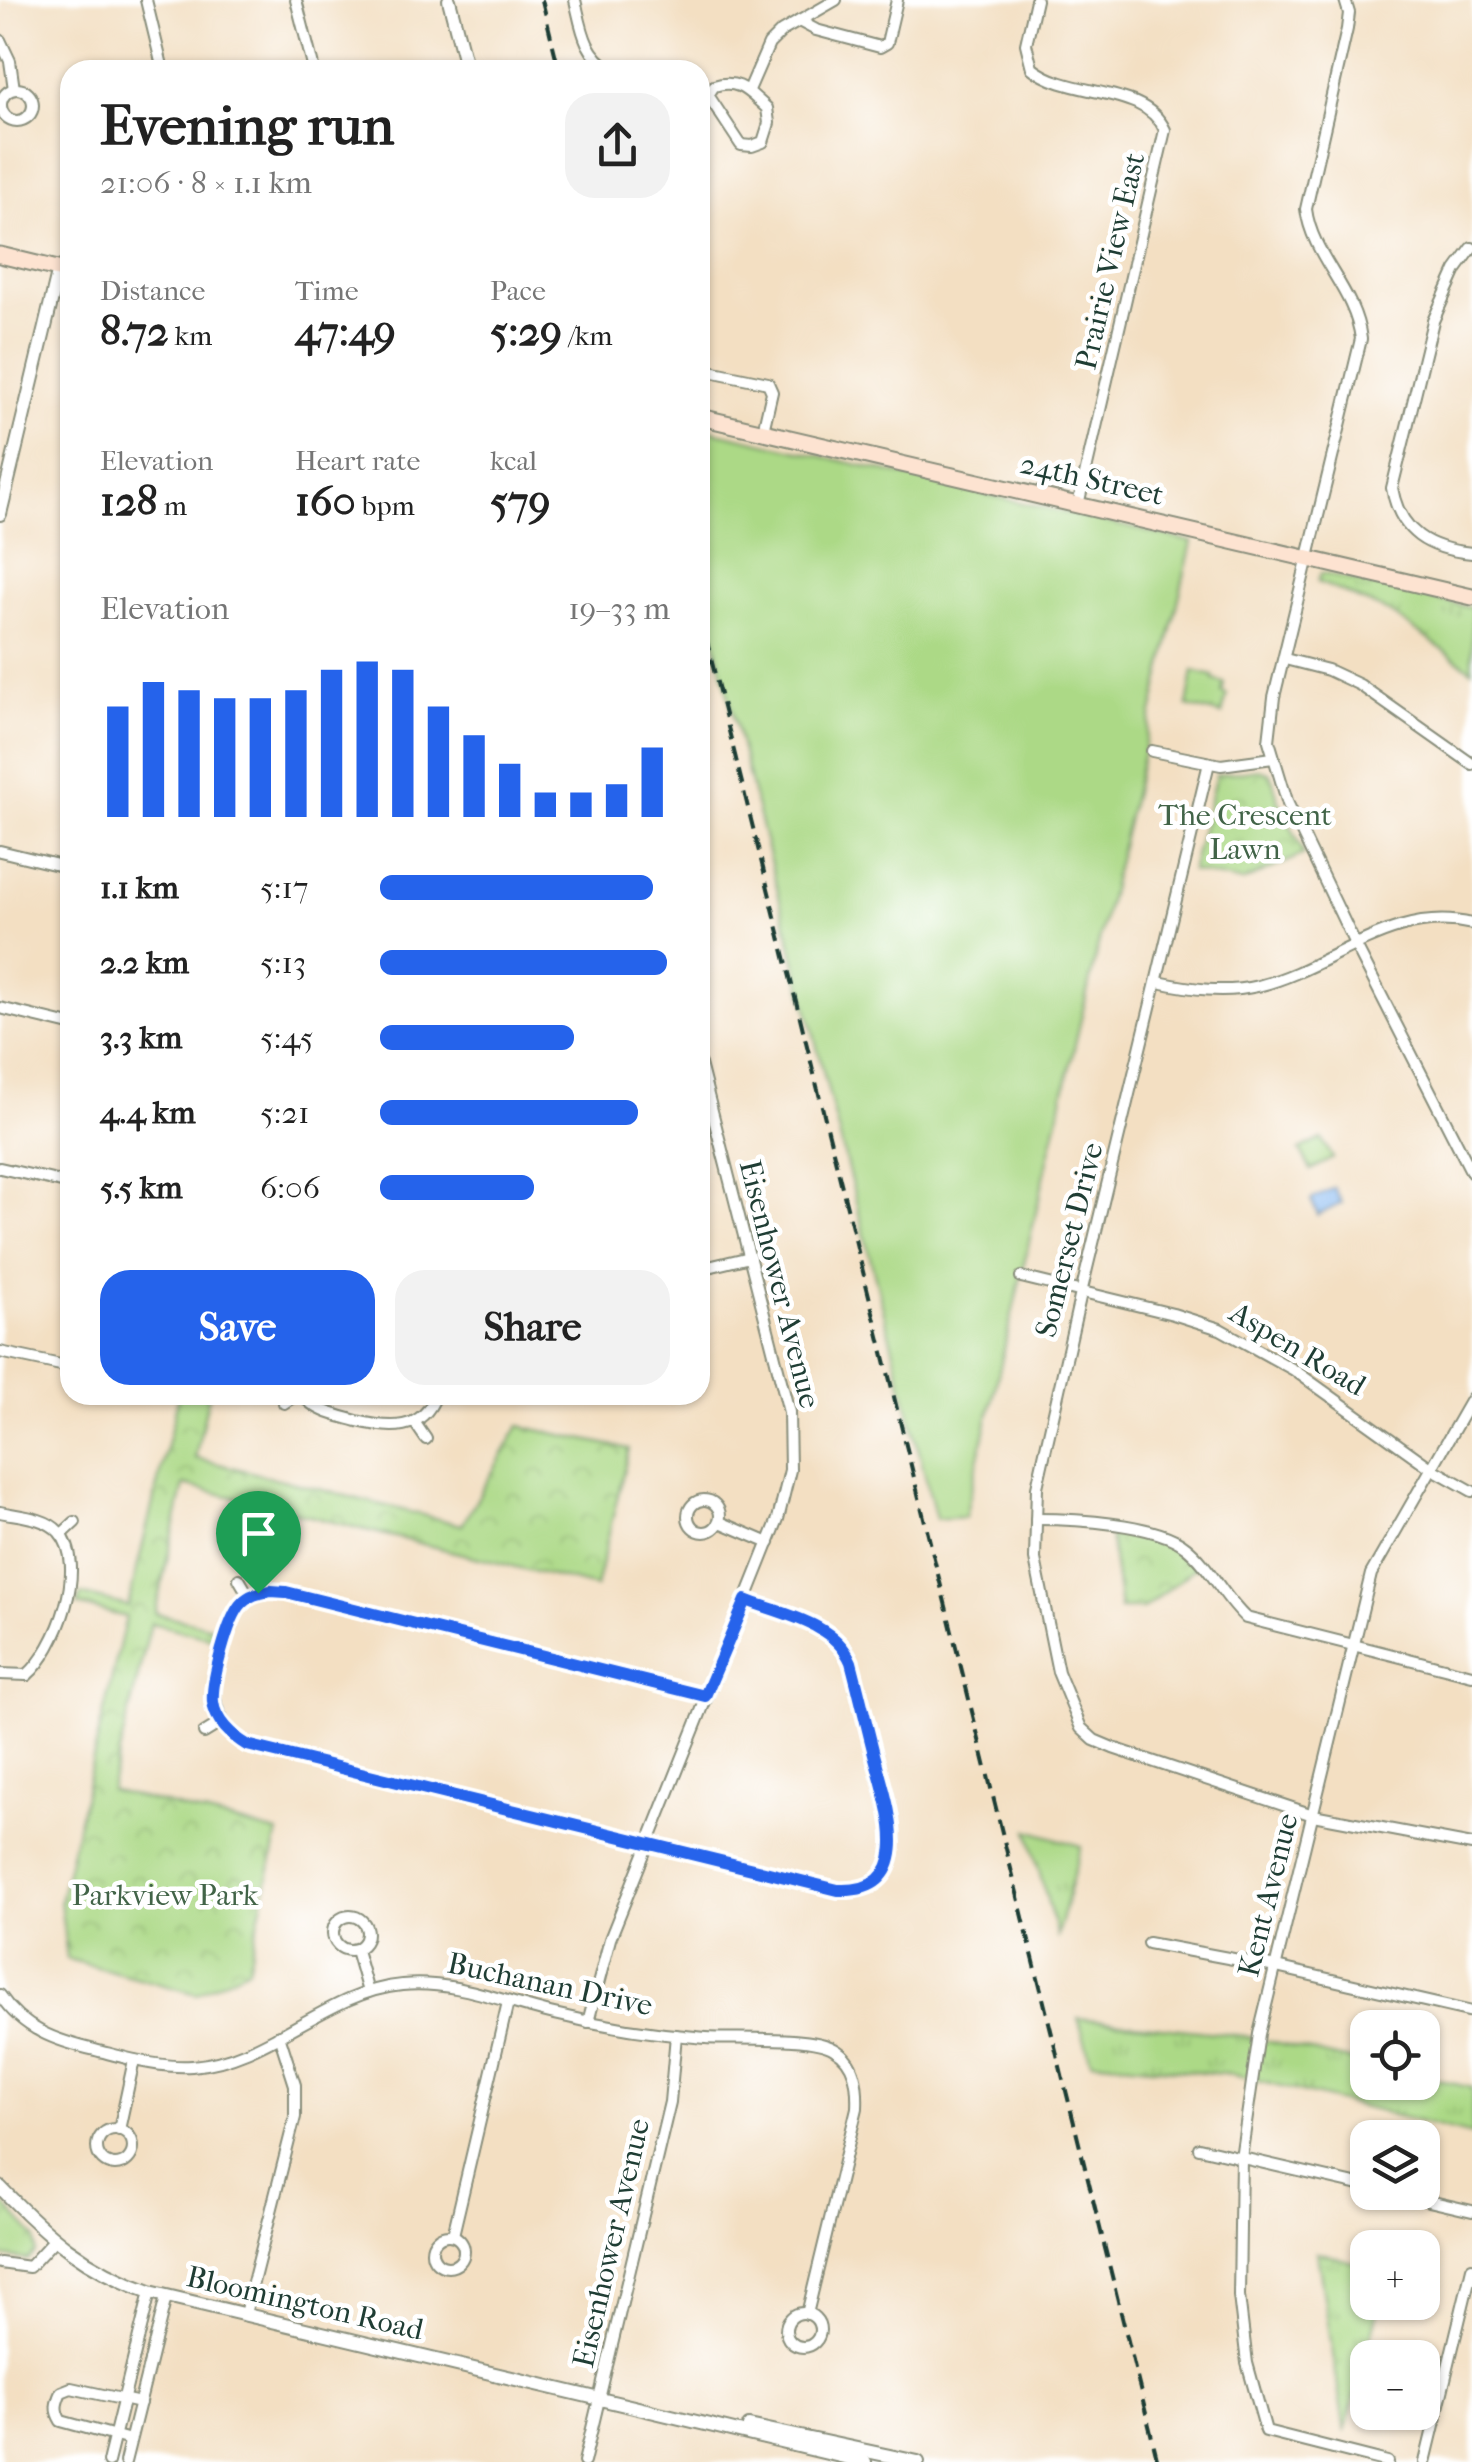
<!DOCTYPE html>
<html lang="en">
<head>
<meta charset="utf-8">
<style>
  :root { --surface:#fff; --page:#f2f2f2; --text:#222; --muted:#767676; --accent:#2563eb }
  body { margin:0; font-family:"IM FELL French Canon",serif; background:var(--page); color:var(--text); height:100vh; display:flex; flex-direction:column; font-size:38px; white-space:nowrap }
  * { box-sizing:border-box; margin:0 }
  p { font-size:32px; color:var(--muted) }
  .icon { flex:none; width:55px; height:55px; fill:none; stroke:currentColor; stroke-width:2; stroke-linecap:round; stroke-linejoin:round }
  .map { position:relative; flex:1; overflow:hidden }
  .side { position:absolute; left:60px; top:60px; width:650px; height:1345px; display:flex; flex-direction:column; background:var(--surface); border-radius:30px; box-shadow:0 2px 8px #0004 }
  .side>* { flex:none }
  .tools { position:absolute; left:1350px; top:2010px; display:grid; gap:20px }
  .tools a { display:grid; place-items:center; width:90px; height:90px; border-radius:20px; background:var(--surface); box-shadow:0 2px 8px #0004; font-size:50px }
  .pin { position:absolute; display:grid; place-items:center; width:85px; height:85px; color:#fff; margin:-102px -42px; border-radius:50% 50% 50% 0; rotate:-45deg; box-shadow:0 0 10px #0007 }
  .pin .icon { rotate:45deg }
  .round { display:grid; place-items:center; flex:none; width:105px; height:105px; border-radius:30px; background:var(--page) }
  .headline { display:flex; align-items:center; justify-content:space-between; height:170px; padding:0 40px }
  h1 { font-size:55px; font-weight:700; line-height:75px }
  .metrics { display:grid; grid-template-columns:repeat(3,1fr); gap:15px; height:170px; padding:10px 40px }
  .metrics div { display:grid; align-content:center }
  .metrics b { font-size:42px; font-weight:700 }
  .metrics small { font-size:28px; font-weight:400 }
  .metrics p { font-size:28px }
  .chart { height:280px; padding:20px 40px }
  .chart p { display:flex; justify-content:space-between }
  .chart svg { width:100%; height:180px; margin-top:10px; stroke:var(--accent); stroke-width:6 }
  .primary-button { display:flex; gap:20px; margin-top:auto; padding:20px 40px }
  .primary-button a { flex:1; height:115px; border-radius:30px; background:var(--accent); color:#fff; font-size:40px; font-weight:700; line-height:115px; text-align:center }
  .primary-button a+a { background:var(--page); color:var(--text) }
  ul { padding:0 40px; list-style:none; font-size:32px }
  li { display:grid; grid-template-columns:160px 120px 1fr; align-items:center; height:75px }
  li i { height:25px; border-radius:12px; background:var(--accent) }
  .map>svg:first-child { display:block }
</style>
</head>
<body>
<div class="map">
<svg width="1472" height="2462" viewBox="0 0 1472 2462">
  <defs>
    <pattern id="grass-tufts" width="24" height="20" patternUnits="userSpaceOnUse" patternTransform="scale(2.5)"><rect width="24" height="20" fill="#acd986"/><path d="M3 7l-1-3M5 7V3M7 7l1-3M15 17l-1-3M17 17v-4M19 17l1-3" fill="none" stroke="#94bb74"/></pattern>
    <pattern id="park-crowns" width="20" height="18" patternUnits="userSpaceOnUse" patternTransform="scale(2.5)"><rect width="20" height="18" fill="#acd986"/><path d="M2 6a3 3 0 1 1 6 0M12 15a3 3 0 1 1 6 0" fill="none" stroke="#94bb74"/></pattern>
  </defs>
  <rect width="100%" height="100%" fill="#fff"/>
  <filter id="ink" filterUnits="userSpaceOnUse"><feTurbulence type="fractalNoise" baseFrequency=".01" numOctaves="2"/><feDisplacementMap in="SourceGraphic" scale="20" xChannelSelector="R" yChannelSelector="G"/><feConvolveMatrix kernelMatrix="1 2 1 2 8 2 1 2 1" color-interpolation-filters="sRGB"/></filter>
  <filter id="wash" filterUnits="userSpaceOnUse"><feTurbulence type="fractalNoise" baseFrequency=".0048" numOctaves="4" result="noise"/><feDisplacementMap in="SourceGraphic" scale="40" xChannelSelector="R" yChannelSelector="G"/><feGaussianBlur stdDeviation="2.25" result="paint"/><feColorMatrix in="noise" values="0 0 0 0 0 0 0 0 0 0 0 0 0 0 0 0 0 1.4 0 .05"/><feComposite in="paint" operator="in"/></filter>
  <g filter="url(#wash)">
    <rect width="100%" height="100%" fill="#f3dfc2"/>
    <g fill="url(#grass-tufts)" stroke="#668b5d" stroke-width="2.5">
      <polygon points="1321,573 1472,608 1472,670 1389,612 1318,582"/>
      <polygon points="1193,671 1214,676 1214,680 1224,683 1222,693 1227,695 1222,715 1187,706"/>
      <polygon points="1028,1830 1081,1846 1057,1936"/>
      <polygon points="1078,2018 1244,2036 1367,2064 1368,2082 1422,2082 1423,2076 1472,2088 1472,2135 1234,2075 1091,2061"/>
      <polygon points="1317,2252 1367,2266 1368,2302 1380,2303 1345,2432"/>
    </g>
    <g fill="url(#park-crowns)" stroke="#668b5d" stroke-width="2.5">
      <polygon points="1259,769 1271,774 1278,799 1304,854 1242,882 1191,871 1216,775"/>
      <polygon points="179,1395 209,1395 195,1458 462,1525 519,1426 629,1449 596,1587 184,1485 155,1613 213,1627 212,1638 151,1623 110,1790 278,1833 248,1968 197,1994 67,1959 60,1901 126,1617 77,1605 81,1594 128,1606"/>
      <polygon points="1109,1529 1173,1544 1196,1567 1143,1609 1120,1609"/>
      <polygon points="0,2199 35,2237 36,2252 28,2260 0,2256"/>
    </g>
    <g fill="#acd986" stroke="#668b5d" stroke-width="2.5">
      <polygon points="700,428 1192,542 965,1517 936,1519 700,583"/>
      <polygon points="1322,1139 1333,1158 1311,1170 1300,1150"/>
    </g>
    <polygon fill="#84b7f1" stroke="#527a92" stroke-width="2.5" points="1334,1188 1342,1203 1318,1215 1311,1200"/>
  </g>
  <g filter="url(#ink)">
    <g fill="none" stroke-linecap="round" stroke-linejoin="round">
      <defs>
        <g id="minor">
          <polyline points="146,0 163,70"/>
          <polyline points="296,0 314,70"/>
          <path d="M575,0C582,29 584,54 612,70"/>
          <path d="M1036,0L1026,44L1032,68C1070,99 1144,84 1165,130L1078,505"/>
          <path d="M1345,0L1349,13L1347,29L1306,209C1312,257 1355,289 1361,339L1274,697L1269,741L1288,804L1355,944L1472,1173"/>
          <polyline points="799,21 816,30 880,47 887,43 897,0"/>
          <polyline points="0,40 10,61 14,89"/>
          <circle cx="17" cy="105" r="16"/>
          <polyline points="749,90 769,44 782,31 836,0"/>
          <path d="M700,92L708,95L714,86C740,78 749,93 767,108L769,123L763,142L752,146L741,145L708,95"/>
          <path d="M1472,248L1456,270L1433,321L1392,488C1400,533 1429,549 1472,553"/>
          <polyline points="700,369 768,383 772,392 763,431"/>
          <polyline points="1285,659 1328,670 1360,685 1472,764"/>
          <polyline points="1152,751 1221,765 1273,758"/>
          <polyline points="1209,763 1081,1293 1037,1487 1035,1559 1058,1672 1081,1728 1094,1740 1113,1748 1313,1815 1472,1845"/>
          <polyline points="0,851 70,868"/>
          <path d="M1158,982C1191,989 1224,994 1258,986C1332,968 1392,905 1472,924"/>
          <polyline points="0,1008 70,1025"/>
          <polyline points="0,1168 70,1184"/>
          <polyline points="700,1269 750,1257"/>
          <polyline points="1021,1277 1173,1314 1220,1329 1294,1370 1431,1468 1472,1491"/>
          <polyline points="0,1352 70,1367"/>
          <path d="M302,1395C317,1412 336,1415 357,1421C390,1429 422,1432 436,1395"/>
          <polyline points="284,1403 296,1395"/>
          <polyline points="415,1423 426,1439"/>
          <circle cx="704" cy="1516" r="16"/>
          <path d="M0,1512C18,1516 46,1517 59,1532C89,1565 57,1650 27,1675"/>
          <path d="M1036,1519C1073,1519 1157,1523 1186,1547C1210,1566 1223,1597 1246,1618L1472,1675"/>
          <polyline points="720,1522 769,1543"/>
          <polyline points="62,1534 75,1522"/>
          <polyline points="239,1579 249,1596"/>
          <polyline points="0,1674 27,1675"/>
          <path d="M705,1696L286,1592C262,1591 245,1594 233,1616C216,1664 196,1713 247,1745L825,1887C865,1895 892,1881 894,1838L847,1651L821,1629L746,1600"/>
          <polyline points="204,1733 222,1722"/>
          <circle cx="350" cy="1933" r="17"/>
          <polyline points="1148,1943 1276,1967 1472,2012"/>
          <polyline points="356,1950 368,1992"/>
          <path d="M0,1995C23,2030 57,2041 95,2050C127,2058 159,2068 192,2066C268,2061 326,1992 402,1985C454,1980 500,2001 550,2013C602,2026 653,2034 706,2038C735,2040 812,2035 834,2049C856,2061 858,2086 857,2108L807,2314"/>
          <polyline points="588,2022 610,1939 778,1519 790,1470 789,1412 700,1064"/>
          <circle cx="115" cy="2147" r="18"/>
          <polyline points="119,2130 134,2060"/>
          <polyline points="1199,2148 1368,2187"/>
          <polyline points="1390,2192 1472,2211"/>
          <polyline points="453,2235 508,2002"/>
          <circle cx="448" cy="2251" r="16"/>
          <polyline points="0,2263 29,2267 54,2240"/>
          <circle cx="803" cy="2330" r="17"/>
          <polyline points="245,2314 295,2117 295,2085 279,2035"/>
          <path d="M130,2440L61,2421C54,2410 56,2403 61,2392L71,2388L140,2403"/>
          <polyline points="108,2462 150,2292"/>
          <polyline points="125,2462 166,2297"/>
          <polyline points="584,2462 670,2102 676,2035"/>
          <polyline points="1388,2462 1266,2431 1247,2363 1239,2296 1241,2158 1259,2034 1371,1574 1472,1398"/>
          <polyline points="1425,2462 1472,2268"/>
        </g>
        <g id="tertiary">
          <polyline points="449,0 467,70"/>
          <polyline points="0,514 59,269"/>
          <path d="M0,2187C47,2236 85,2269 150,2292L865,2462"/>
          <polyline points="749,2426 918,2462"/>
        </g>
        <g id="secondary">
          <polyline points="0,255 70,272"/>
          <polyline points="700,417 1472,597"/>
        </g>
      </defs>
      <use href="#minor" stroke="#898e7b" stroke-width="14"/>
      <use href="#tertiary" stroke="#898e7b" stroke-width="16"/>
      <use href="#secondary" stroke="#898e7b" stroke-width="19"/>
      <use href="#minor" stroke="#fff" stroke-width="10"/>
      <use href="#tertiary" stroke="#fff" stroke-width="12"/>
      <use href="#secondary" stroke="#fde3d1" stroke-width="15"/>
      <g stroke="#1f3d34" stroke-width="4" stroke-dasharray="15 8" stroke-linecap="butt">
        <polyline points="542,0 559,70"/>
        <polyline points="700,614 1158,2462"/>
      </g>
    </g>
  </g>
  <g fill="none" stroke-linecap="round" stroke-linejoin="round" filter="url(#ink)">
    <defs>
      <path id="route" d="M271,1591L286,1592L705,1696L746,1600C782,1614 835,1623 851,1662C859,1692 866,1723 874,1754C886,1800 922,1894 838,1890L247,1745C232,1736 215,1721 213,1702C211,1683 228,1617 242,1603C250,1594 260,1593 271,1591Z"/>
    </defs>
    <use href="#route" stroke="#fff" stroke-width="20"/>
    <use href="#route" stroke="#2563eb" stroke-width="12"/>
  </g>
  <g text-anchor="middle" stroke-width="9" stroke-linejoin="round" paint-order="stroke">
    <g font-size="30" fill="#1f3d34" stroke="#fff">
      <text transform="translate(1110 261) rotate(-77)" y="10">Prairie View East</text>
      <text transform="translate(1092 479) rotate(13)" y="10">24th Street</text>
      <text transform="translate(1069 1240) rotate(-76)" y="10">Somerset Drive</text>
      <text transform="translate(780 1284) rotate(76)" y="10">Eisenhower Avenue</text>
      <text transform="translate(1298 1349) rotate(31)" y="10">Aspen Road</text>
      <text transform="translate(1268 1895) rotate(-76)" y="10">Kent Avenue</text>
      <text transform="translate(550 1984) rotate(12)" y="10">Buchanan Drive</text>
      <text transform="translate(611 2243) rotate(-77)" y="10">Eisenhower Avenue</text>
      <text transform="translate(305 2303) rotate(13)" y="10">Bloomington Road</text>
    </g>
    <g font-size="30" fill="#426448" stroke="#fff">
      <text x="1245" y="825">The Crescent<tspan x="1245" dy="34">Lawn</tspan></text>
      <text x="165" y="1905">Parkview Park</text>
    </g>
  </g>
</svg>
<div class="tools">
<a><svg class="icon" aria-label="locate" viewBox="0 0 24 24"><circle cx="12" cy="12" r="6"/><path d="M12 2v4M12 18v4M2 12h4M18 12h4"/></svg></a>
<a><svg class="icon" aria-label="layers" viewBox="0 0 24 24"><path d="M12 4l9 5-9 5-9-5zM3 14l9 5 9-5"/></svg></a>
<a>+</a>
<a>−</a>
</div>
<div class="pin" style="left:258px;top:1593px;background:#1e9e55"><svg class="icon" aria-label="arrive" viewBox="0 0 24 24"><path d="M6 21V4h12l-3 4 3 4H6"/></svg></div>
<section class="side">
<div class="headline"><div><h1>Evening run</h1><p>21:06 · 8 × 1.1 km</p></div><a class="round"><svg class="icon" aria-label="share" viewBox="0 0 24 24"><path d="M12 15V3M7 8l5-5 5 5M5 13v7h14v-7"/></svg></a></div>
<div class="metrics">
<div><p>Distance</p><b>8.72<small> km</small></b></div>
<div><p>Time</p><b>47:49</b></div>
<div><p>Pace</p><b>5:29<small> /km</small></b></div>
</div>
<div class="metrics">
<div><p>Elevation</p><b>128<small> m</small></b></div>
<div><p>Heart rate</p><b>160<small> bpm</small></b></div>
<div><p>kcal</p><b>579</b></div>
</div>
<div class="chart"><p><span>Elevation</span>19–33 m</p>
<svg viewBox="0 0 160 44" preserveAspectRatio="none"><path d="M5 44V17M15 44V11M25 44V13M35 44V15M45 44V15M55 44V13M65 44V8M75 44V6M85 44V8M95 44V17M105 44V24M115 44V31M125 44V38M135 44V38M145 44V36M155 44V27"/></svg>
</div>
<ul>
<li><b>1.1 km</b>5:17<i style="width:94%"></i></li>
<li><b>2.2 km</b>5:13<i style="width:99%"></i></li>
<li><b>3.3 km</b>5:45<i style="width:67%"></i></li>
<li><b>4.4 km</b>5:21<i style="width:89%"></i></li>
<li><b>5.5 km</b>6:06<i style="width:53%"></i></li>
</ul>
<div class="primary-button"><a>Save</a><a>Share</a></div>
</section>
</div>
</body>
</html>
